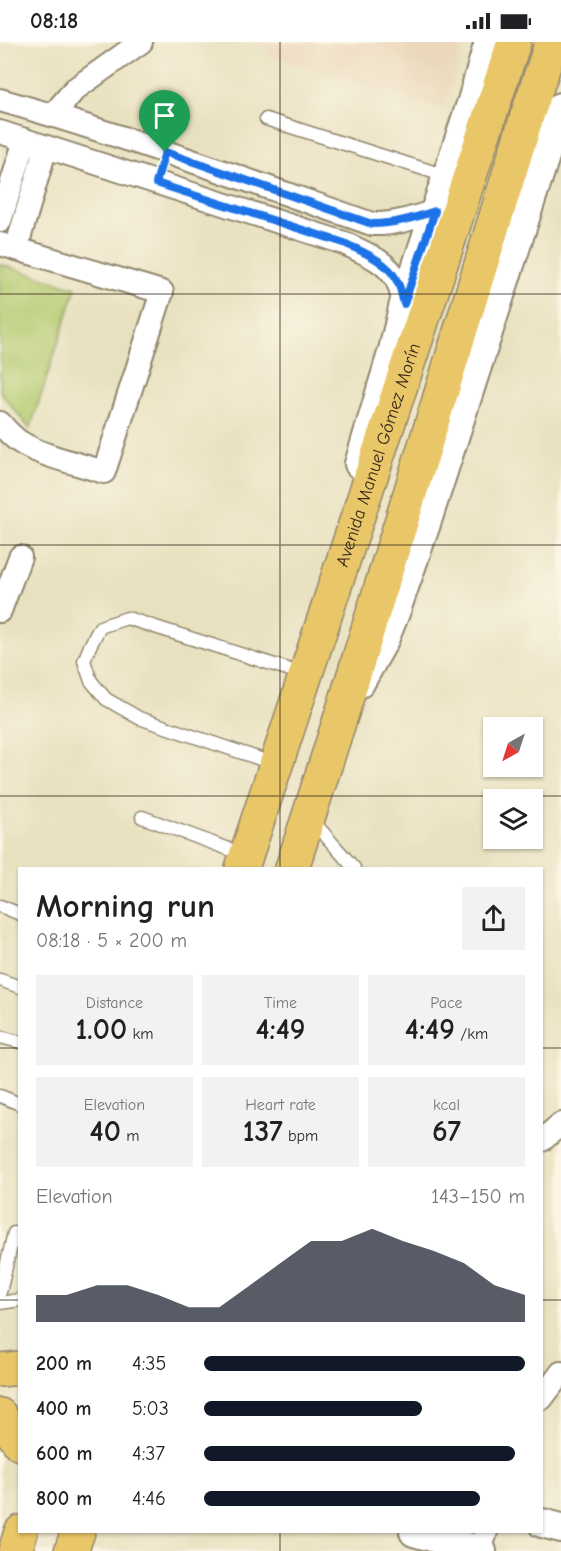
<!DOCTYPE html>
<html lang="en">
<head>
<meta charset="utf-8">
<style>
  :root { --surface:#fff; --page:#f2f2f2; --text:#202124; --muted:#757577; --accent:#111827 }
  body { margin:0; font-family:"Comic Neue",sans-serif; background:var(--page); color:var(--text); height:100vh; display:flex; flex-direction:column; font-size:22px; white-space:nowrap }
  * { box-sizing:border-box; margin:0 }
  p { font-size:20px; color:var(--muted) }
  .icon { flex:none; width:33px; height:33px; fill:none; stroke:currentColor; stroke-width:2; stroke-linecap:round; stroke-linejoin:round }
  .map { position:relative; flex:1; overflow:hidden }
  .side { position:absolute; left:18px; top:825px; width:525px; height:666px; display:flex; flex-direction:column; background:var(--surface); border-radius:0px; box-shadow:0 2px 4px #0004 }
  .side>* { flex:none }
  .needle { width:39px; rotate:219deg }
  .controls { position:absolute; left:483px; top:675px; display:grid; gap:12px }
  .controls a { display:grid; place-items:center; width:60px; height:60px; border-radius:0px; background:var(--surface); box-shadow:0 2px 4px #0004; font-size:30px }
  .pin { position:absolute; display:grid; place-items:center; width:51px; height:51px; color:#fff; margin:-62px -26px; border-radius:50% 50% 50% 0; rotate:-45deg; box-shadow:0 0 6px #0007 }
  .pin .icon { rotate:45deg }
  .round { display:grid; place-items:center; flex:none; width:63px; height:63px; border-radius:0px; background:var(--page) }
  .overview { display:flex; align-items:center; justify-content:space-between; height:102px; padding:0 18px }
  h1 { font-size:33px; font-weight:700; line-height:45px }
  .metrics { display:grid; grid-template-columns:repeat(3,1fr); gap:9px; height:102px; padding:6px 18px }
  .metrics div { display:grid; align-content:center; border-radius:0px; background:var(--page); text-align:center }
  .metrics b { font-size:30px; font-weight:700 }
  .metrics small { font-size:16px; font-weight:400 }
  .metrics p { font-size:16px }
  .chart { height:168px; padding:12px 18px }
  .chart p { display:flex; justify-content:space-between }
  .chart svg { width:100%; height:108px; margin-top:6px; fill:var(--accent); opacity:.7 }
  ul { padding:0 18px; list-style:none; font-size:20px }
  li { display:grid; grid-template-columns:96px 72px 1fr; align-items:center; height:45px }
  li i { height:15px; border-radius:8px; background:var(--accent) }
  .status { display:flex; justify-content:space-between; align-items:center; height:42px; padding:0 30px; background:var(--surface); direction:ltr }
  .status svg { height:16px; fill:currentColor }
  .map>svg:first-child { display:block }
</style>
</head>
<body>
<div class="status"><b>08:18</b><svg viewBox="0 0 49 12"><path d="M0 12V9h3v3zM5 12V6h3v6zM10 12V3h3v9zM15 12V0h3v12zM26 1h20v11H26zM47 4h2v5h-2z"/></svg></div>
<div class="map">
<svg width="561" height="1509" viewBox="0 0 561 1509">
  <rect width="100%" height="100%" fill="#fcf5e5"/>
  <filter id="ink" filterUnits="userSpaceOnUse"><feTurbulence type="fractalNoise" baseFrequency=".0167" numOctaves="2"/><feDisplacementMap in="SourceGraphic" scale="12" xChannelSelector="R" yChannelSelector="G"/><feConvolveMatrix kernelMatrix="1 2 1 2 8 2 1 2 1" color-interpolation-filters="sRGB"/></filter>
  <filter id="wash" filterUnits="userSpaceOnUse"><feTurbulence type="fractalNoise" baseFrequency=".008" numOctaves="4" result="noise"/><feDisplacementMap in="SourceGraphic" scale="24" xChannelSelector="R" yChannelSelector="G"/><feGaussianBlur stdDeviation="1.35" result="paint"/><feColorMatrix in="noise" values="0 0 0 0 0 0 0 0 0 0 0 0 0 0 0 0 0 1.4 0 .05"/><feComposite in="paint" operator="in"/></filter>
  <g filter="url(#wash)">
    <rect width="100%" height="100%" fill="#e8e1bf"/>
    <polygon fill="#ebd8ba" points="261,0 465,0 443,68 271,15"/>
    <polygon fill="#b3ca6e" stroke="#777a46" stroke-width="1.5" points="0,222 76,246 30,387 0,350"/>
  </g>
  <g filter="url(#ink)">
    <g fill="none" stroke-linecap="round" stroke-linejoin="round">
      <defs>
        <g id="service">
          <polyline points="266,77 446,134"/>
          <polyline points="275,722 139,676 106,657 91,639 84,619 90,604 100,585 127,576 306,633"/>
          <polyline points="142,775 245,813"/>
          <polyline points="312,778 354,826"/>
          <polyline points="0,864 20,872"/>
          <polyline points="0,938 20,945"/>
          <polyline points="0,995 20,1000"/>
          <polyline points="0,1054 20,1062"/>
          <polyline points="0,1250 14,1191"/>
          <polyline points="0,1261 20,1258"/>
        </g>
        <g id="minor">
          <path d="M0,58C126,94 249,139 372,182C394,183 414,176 435,169"/>
          <polyline points="53,73 75,47 141,0"/>
          <path d="M0,90L344,201C362,210 388,219 397,239C401,246 402,255 404,262"/>
          <polyline points="0,179 25,98"/>
          <path d="M0,202L162,250L104,430C80,422 41,414 20,400C12,395 6,388 0,381"/>
          <polyline points="16,207 46,105"/>
          <polyline points="0,569 20,515"/>
          <polyline points="542,1098 561,1082"/>
          <polyline points="542,1356 561,1331"/>
          <polyline points="480,1509 486,1490"/>
        </g>
        <g id="tertiary">
          <polyline points="359,422 393,308 404,262 472,59 489,0"/>
          <polyline points="360,641 384,598 395,571 426,482 561,65"/>
          <polyline points="542,1481 561,1486"/>
          <polyline points="414,1490 482,1509"/>
        </g>
        <g id="primary">
          <path id="s1" d="M242,826L514,0"/>
          <polyline points="292,826 342,671 527,74 552,0"/>
          <polyline points="0,1328 20,1326"/>
          <polyline points="0,1373 20,1402"/>
          <polyline points="15,1509 21,1490"/>
          <polyline points="71,1509 78,1490"/>
        </g>
      </defs>
      <use href="#service" stroke="#92866e" stroke-width="15"/>
      <use href="#minor" stroke="#92866e" stroke-width="26"/>
      <use href="#tertiary" stroke="#92866e" stroke-width="32"/>
      <use href="#primary" stroke="#92866e" stroke-width="36"/>
      <use href="#service" stroke="#fff" stroke-width="12"/>
      <use href="#minor" stroke="#fff" stroke-width="22"/>
      <use href="#tertiary" stroke="#fff" stroke-width="28"/>
      <use href="#primary" stroke="#e9c769" stroke-width="33"/>
    </g>
  </g>
  <g fill="none" stroke-linecap="round" stroke-linejoin="round" filter="url(#ink)">
    <defs>
      <path id="route" d="M165,110L372,182C394,182 414,176 435,169L404,262C402,255 401,246 397,239C388,219 362,210 344,201L156,141Z"/>
    </defs>
    <use href="#route" stroke="#fff" stroke-width="12"/>
    <use href="#route" stroke="#1a73e8" stroke-width="8"/>
  </g>
  <path fill="none" stroke="#3b2a1e" stroke-width="1.5" stroke-opacity="0.55" d="M280,0V826M0,252H561M0,503H561M0,754H561M0,1006H20M542,1006H561M0,1258H20M542,1258H561M280,1490V1509"/>
  <g text-anchor="middle" stroke-width="4.5" stroke-linejoin="round" paint-order="stroke">
    <g font-size="18" fill="#3b2a1e" stroke="#fcf5e5">
      <text dy="6" stroke="none"><textPath href="#s1" startOffset="435">Avenida Manuel Gómez Morín</textPath></text>
    </g>
  </g>
</svg>
<div class="controls">
<a><svg class="needle" viewBox="-14 -14 28 28"><path d="M0-13l5 13h-10z" fill="#e53935"/><path d="M0 13l5-13h-10z" fill="#757577"/></svg></a>
<a><svg class="icon" aria-label="layers" viewBox="0 0 24 24"><path d="M12 4l9 5-9 5-9-5zM3 14l9 5 9-5"/></svg></a>
</div>
<div class="pin" style="left:165px;top:110px;background:#1e9e55"><svg class="icon" aria-label="arrive" viewBox="0 0 24 24"><path d="M6 21V4h12l-3 4 3 4H6"/></svg></div>
<section class="side">
<div class="overview"><div><h1>Morning run</h1><p>08:18 · 5 × 200 m</p></div><a class="round"><svg class="icon" aria-label="share" viewBox="0 0 24 24"><path d="M12 15V3M7 8l5-5 5 5M5 13v7h14v-7"/></svg></a></div>
<div class="metrics">
<div><p>Distance</p><b>1.00<small> km</small></b></div>
<div><p>Time</p><b>4:49</b></div>
<div><p>Pace</p><b>4:49<small> /km</small></b></div>
</div>
<div class="metrics">
<div><p>Elevation</p><b>40<small> m</small></b></div>
<div><p>Heart rate</p><b>137<small> bpm</small></b></div>
<div><p>kcal</p><b>67</b></div>
</div>
<div class="chart"><p><span>Elevation</span>143–150 m</p>
<svg viewBox="0 0 160 44" preserveAspectRatio="none"><path d="M0 44V33L10 33L20 29L30 29L40 33L50 38L60 38L70 29L80 20L90 11L100 11L110 6L120 11L130 15L140 20L150 29L160 33V44z"/></svg>
</div>
<ul>
<li><b>200 m</b>4:35<i style="width:100%"></i></li>
<li><b>400 m</b>5:03<i style="width:68%"></i></li>
<li><b>600 m</b>4:37<i style="width:97%"></i></li>
<li><b>800 m</b>4:46<i style="width:86%"></i></li>
</ul>
</section>
</div>
</body>
</html>
